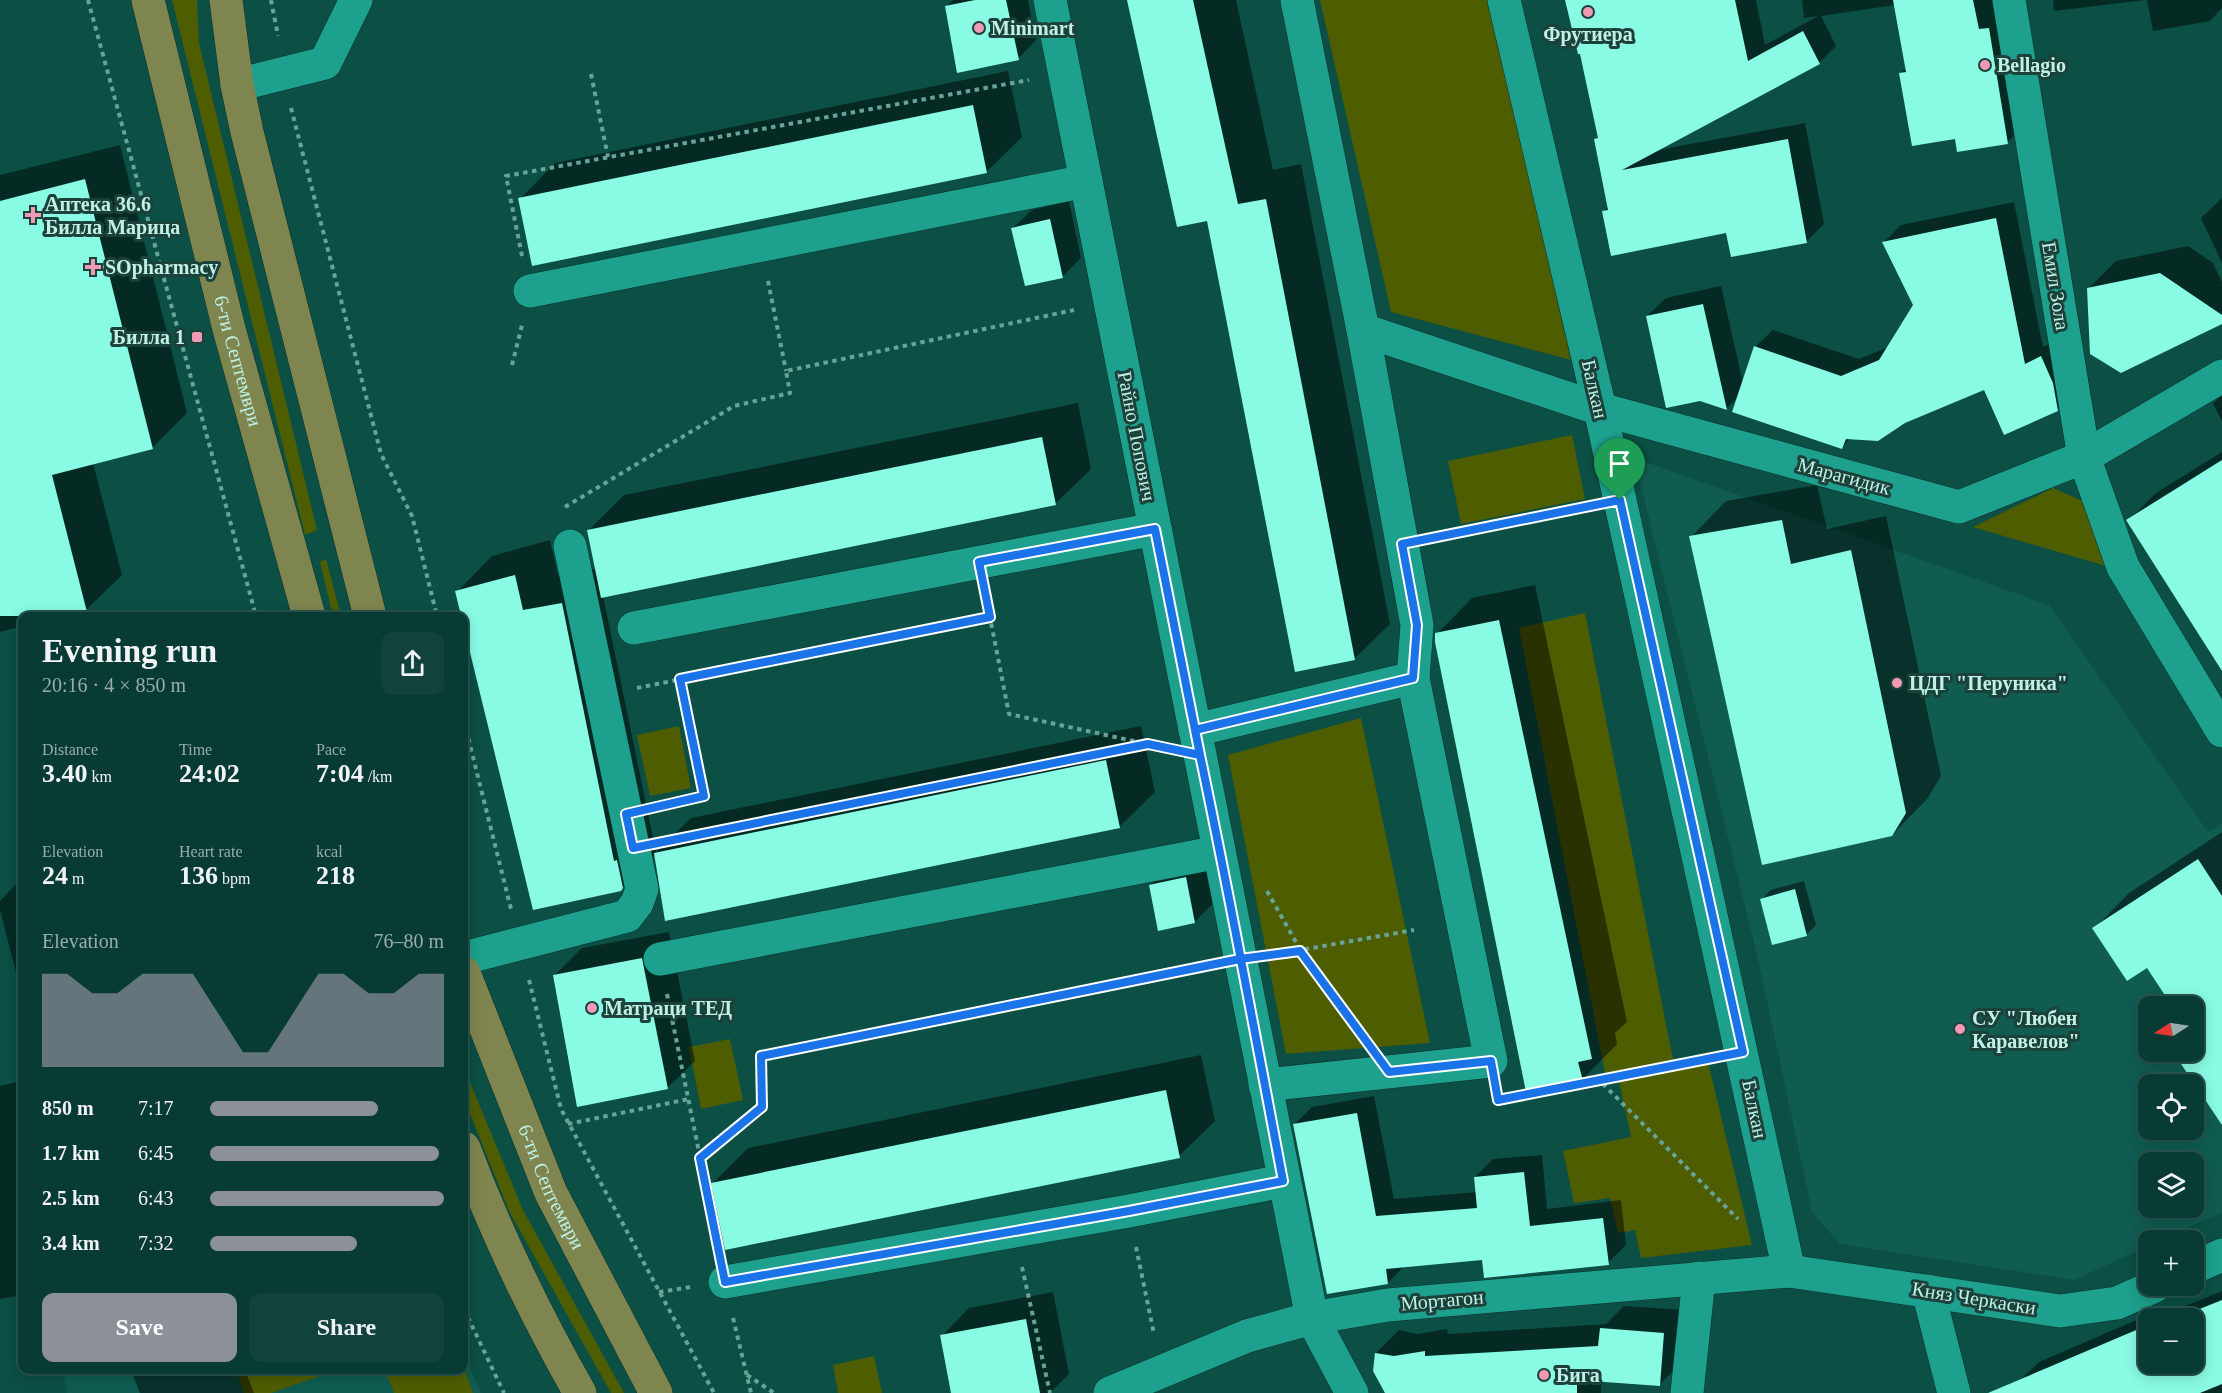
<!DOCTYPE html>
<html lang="en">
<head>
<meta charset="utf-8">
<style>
  :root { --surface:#083b34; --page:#11423c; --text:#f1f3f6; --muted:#98adac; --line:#29554f; --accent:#8c9099 }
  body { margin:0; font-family:Georgia,serif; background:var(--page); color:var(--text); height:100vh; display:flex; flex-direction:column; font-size:22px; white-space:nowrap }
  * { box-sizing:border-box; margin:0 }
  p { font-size:20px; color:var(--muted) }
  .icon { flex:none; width:33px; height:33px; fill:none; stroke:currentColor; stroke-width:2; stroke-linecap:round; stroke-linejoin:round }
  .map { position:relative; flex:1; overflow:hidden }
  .panel { position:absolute; left:18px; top:612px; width:450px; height:762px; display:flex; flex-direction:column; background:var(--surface); border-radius:12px; box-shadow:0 3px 15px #0003,0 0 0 2px var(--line) }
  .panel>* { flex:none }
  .needle { width:39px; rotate:258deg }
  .controls { position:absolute; left:2138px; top:996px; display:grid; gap:12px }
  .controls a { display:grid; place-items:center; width:66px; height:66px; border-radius:12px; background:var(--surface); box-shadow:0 3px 15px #0003,0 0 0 2px var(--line); font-size:30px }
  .pin { position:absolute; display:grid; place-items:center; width:51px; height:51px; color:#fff; margin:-62px -26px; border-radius:50% 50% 50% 0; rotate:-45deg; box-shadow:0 0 6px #0007 }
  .pin .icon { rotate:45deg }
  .round { display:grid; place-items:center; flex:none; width:63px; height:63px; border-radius:12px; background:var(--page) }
  .summary { display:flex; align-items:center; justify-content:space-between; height:102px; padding:0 24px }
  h1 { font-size:33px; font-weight:600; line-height:45px }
  .metrics { display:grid; grid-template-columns:repeat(3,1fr); gap:9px; height:102px; padding:6px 24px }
  .metrics div { display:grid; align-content:center }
  .metrics b { font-size:26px; font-weight:600 }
  .metrics small { font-size:16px; font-weight:400 }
  .metrics p { font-size:16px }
  .chart { height:168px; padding:12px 24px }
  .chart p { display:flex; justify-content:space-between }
  .chart svg { width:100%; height:108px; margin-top:6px; fill:var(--accent); opacity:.7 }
  .action { display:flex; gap:12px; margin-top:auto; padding:12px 24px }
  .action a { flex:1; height:69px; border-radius:12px; background:var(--accent); color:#fff; font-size:24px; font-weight:600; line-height:69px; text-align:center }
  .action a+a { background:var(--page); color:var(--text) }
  ul { padding:0 24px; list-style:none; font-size:20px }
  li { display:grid; grid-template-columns:96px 72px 1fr; align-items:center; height:45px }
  li i { height:15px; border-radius:8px; background:var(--accent) }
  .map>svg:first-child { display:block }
</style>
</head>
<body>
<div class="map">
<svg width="2222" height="1393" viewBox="0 0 2222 1393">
  <rect width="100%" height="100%" fill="#0b4f45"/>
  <g fill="#105c51" fill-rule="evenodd">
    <path d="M1634,458L2049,605L2208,832L2222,823V1212L2160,1240H2148V1246L2074,1280L1840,1244L1812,1212L1758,959ZM2148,1006H2193V1052H2148ZM2148,1084H2193V1130H2148ZM2148,1162H2193V1208H2148Z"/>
    <polygon points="464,1355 481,1393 67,1393 63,1370 464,1370"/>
  </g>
  <g fill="#4e5d00">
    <polygon points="172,0 197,0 199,43 317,530 305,535"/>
    <polygon points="1320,0 1488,0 1571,360 1391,312"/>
    <polygon points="1572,435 1585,499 1461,524 1448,461"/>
    <polygon points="2053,488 2085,502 2106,566 1973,527"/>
    <polygon points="326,559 341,616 333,616 320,562"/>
    <polygon points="1585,613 1674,1065 1707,1058 1752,1245 1641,1258 1635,1230 1618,1233 1610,1198 1574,1203 1563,1151 1631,1137 1618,1077 1606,1078 1519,628"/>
    <polygon points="1361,718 1430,1043 1286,1054 1228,755"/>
    <polygon points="679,726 691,788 650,796 637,735"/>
    <polygon points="730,1039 743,1100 701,1109 689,1047"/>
    <polygon points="464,1068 523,1210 624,1393 611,1393 510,1213 464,1099"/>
    <polygon points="874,1356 882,1393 838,1393 833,1365"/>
    <polygon points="464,1367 473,1393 394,1393 386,1373 394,1370"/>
    <polygon points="236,1370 337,1370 271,1393 244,1393"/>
  </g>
  <g fill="#0007">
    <polygon points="953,0 1028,0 1036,40 1018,59 946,7"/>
    <polygon points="1128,0 1236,0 1273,170 1301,164 1390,624 1354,659 1208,219"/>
    <polygon points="1567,0 1756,0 1765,45 1818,16 1804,18 1802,0 1993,0 2024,125 2007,143 1956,137 1901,73 1906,68 1895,5 1821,16 1836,46 1819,63 1658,150 1805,123 1824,224 1806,242 1603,212 1609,206 1596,139 1599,136 1582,52"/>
    <polygon points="2053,0 2145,0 2054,11"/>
    <polygon points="2147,0 2222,0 2222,8 2210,21 2153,31"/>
    <polygon points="1008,71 1022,137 986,172 520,199 555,163"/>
    <polygon points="120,145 187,413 152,448 93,463 122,575 86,610 61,616 22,616 22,626 0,632 0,175"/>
    <polygon points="2222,198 2222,263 2201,218"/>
    <polygon points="1069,201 1081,258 1063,276 1026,285 1013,228 1032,210"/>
    <polygon points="2014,202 2043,347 2059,340 2075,392 2057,410 1984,388 1851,438 1842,447 1739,396 1727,408 1700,399 1647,316 1666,298 1721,286 1743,383 1755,347 1773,330 1859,359 1889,347 1915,305 1884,242 1901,225"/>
    <polygon points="2188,246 2213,263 2222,282 2222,313 2204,330 2089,288 2116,261"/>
    <polygon points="2222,395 2222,421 2213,404"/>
    <polygon points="1078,403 1091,469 1055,504 603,596 656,852 691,818 1141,726 1155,792 1119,827 655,855 621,889 457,592 492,556 550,540 558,575 597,569 589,530 624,495"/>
    <polygon points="2222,452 2222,627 2128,521 2156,493"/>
    <polygon points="1817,485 1827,529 1886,516 1941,776 1927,799 1892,835 1691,537 1726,501"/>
    <polygon points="1535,585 1627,1022 1615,1033 1617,1044 1582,1080 1437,634 1472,598"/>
    <polygon points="2222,832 2222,1105 2179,1058 2186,1052 2193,1052 2193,1045 2197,1041 2193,1035 2193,1006 2174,1006 2147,966 2094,929 2129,893"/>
    <polygon points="1204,860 1213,903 1195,922 1151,885 1169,866"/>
    <polygon points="22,878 22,996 0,910 0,901"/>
    <polygon points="1804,881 1816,925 1807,934 1762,899 1771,890"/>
    <polygon points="669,932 695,1061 667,1088 554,976 582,948"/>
    <polygon points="1201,1055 1215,1121 1179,1156 713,1183 748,1148"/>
    <polygon points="22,1081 22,1295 0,1299 0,1086"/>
    <polygon points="1374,1096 1394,1199 1477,1192 1475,1177 1493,1159 1542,1155 1547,1209 1621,1200 1626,1245 1608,1263 1484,1258 1405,1265 1388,1283 1294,1125 1312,1107"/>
    <polygon points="2222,1291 2222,1393 2179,1393 2167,1364 2193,1364 2193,1318 2164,1318 2171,1312"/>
    <polygon points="1053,1292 1069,1374 1050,1393 953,1393 942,1336 969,1308"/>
    <polygon points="1624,1306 1686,1310 1683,1361 1660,1384 1601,1380 1601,1393 1389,1393 1376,1353 1399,1330 1418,1334 1447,1329 1448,1334 1606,1324"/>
    <polygon points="2141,1318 2148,1364 2150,1364 2156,1393 2026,1393 2020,1380 2039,1362"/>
    <polygon points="131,1370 245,1370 254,1393 140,1393"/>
  </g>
  <g fill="#89fbe5">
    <polygon points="975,0 1006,0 1019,60 957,73 945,6"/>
    <polygon points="1127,0 1193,0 1238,204 1266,199 1355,660 1295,672 1207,221 1177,227"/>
    <polygon points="1565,0 1735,0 1748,61 1803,31 1820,64 1622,170 1788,139 1807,243 1731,257 1726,233 1611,256 1602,211 1608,210 1594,139 1598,138 1580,54 1578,54"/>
    <polygon points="1893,0 1973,0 1979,29 1989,28 2008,144 1957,152 1955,139 1912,146 1899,73 1906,72"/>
    <polygon points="973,105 987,173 532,266 518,198"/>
    <polygon points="85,179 153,449 52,475 87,612 68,616 0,616 0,201"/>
    <polygon points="1996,218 2025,364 2041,356 2053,383 2058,411 2004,435 1984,390 1905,423 1878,441 1846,439 1842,449 1732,412 1754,346 1841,376 1879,360 1913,305 1882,242"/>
    <polygon points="1050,219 1063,278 1025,286 1011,228"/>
    <polygon points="2160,273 2222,315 2222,324 2121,373 2090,354 2087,288"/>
    <polygon points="1703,304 1727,410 1700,401 1666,408 1646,316"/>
    <polygon points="1042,437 1056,505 601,598 587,530"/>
    <polygon points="2222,460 2222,671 2126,520"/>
    <polygon points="1782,520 1791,564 1851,550 1906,813 1892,836 1762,865 1689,536"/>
    <polygon points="515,575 523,610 562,603 614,861 617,860 623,888 621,891 533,910 455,591"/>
    <polygon points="1499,620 1592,1059 1578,1062 1583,1081 1526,1092 1435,642 1435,633"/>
    <polygon points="1106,760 1120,828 665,921 654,853"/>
    <polygon points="2198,859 2222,896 2222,1125 2177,1058 2187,1052 2193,1052 2193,1048 2198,1045 2193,1038 2193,1006 2172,1006 2147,968 2127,981 2092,928"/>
    <polygon points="1186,877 1195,923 1158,931 1149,885"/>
    <polygon points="1795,889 1807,936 1772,945 1760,899"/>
    <polygon points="642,958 668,1089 577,1107 553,975"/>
    <polygon points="1166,1090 1180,1158 725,1250 711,1183"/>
    <polygon points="1357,1113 1376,1216 1477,1208 1474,1177 1524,1172 1530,1226 1603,1218 1609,1265 1484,1278 1482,1260 1386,1269 1388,1284 1327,1294 1293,1124"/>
    <polygon points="2222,1300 2222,1384 2200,1393 1988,1393 2148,1325 2148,1364 2193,1364 2193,1318 2177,1318"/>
    <polygon points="1026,1319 1040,1393 951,1393 940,1335"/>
    <polygon points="1600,1328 1664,1333 1660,1386 1577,1380 1577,1393 1385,1393 1373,1371 1375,1353 1394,1356 1425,1351 1425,1356 1598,1346"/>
  </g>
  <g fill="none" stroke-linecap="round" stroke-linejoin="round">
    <defs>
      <g id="minor">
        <polyline points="1050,0 1312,1318 1352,1393"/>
        <polyline points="1297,0 1363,330 1417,625 1413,678"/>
        <polyline points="1504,0 1600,409 1789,1271"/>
        <polyline points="2009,0 2084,457 2123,567 2222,731"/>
        <polyline points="237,85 325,63 356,0"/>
        <polyline points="530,291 1086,181"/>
        <polyline points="1363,330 1600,409 1959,507 2084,457 2222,376"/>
        <polyline points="634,628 1155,529"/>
        <polyline points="1195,730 1413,678 1491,1061 1265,1085"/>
        <polyline points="464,958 627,916 637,903 642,889 570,546"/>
        <polyline points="660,959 1219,852"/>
        <polyline points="2193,1268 2222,1255"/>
        <polyline points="725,1282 1129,1211 1283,1181"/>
        <polyline points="1928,1291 1954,1393"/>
        <polyline points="1110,1393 1247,1336 1312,1318 1388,1305 1789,1271 2060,1311 2117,1303 2155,1286"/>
        <polyline points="1687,1393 1699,1278"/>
      </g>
      <g id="major">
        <path id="s1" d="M148,0L229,329L309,616"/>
        <polyline points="226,0 237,85 247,132 370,616"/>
        <path id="s2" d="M464,973L551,1193L656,1393"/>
        <path d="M464,1148C496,1233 535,1314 580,1393"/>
      </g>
    </defs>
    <use href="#minor" stroke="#0b312b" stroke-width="34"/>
    <use href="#major" stroke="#0b312b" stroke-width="34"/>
    <g stroke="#67a398" stroke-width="4" stroke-dasharray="4.5 4.5" stroke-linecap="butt">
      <polyline points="88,0 256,616"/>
      <polyline points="271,0 278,36"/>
      <polyline points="591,74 608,157"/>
      <polyline points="291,108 381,454 412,516 437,616"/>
      <polyline points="522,256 506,176 1029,80"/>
      <polyline points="768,281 786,371"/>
      <polyline points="512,365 522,325"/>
      <polyline points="565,507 734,406 790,393 786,371 1074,310"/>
      <polyline points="1438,537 1583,508"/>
      <polyline points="986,597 1009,714 1161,747"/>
      <polyline points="637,688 990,617"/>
      <polyline points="464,721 511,909"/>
      <polyline points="662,806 704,796 679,679"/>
      <polyline points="669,841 1148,744"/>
      <polyline points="1267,891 1301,951 1363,1037"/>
      <polyline points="1278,954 1414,930"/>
      <polyline points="529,980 561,1109 714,1393"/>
      <polyline points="667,994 718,1246"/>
      <polyline points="1600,1080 1704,1059"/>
      <polyline points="1498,1099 1599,1080 1738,1219"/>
      <polyline points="568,1124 689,1099"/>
      <polyline points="700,1158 762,1107 761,1056 1205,966"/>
      <polyline points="1136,1247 1154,1334"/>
      <polyline points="1022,1267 1050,1393"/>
      <polyline points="659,1292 691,1287"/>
      <polyline points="464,1309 504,1393"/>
      <polyline points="733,1318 751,1393"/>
      <polyline points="747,1375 774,1393"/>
    </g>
    <use href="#minor" stroke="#1da08d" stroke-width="33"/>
    <use href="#major" stroke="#7f854f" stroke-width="33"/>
  </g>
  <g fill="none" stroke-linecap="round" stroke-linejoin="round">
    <defs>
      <path id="route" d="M1620,500L1402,544L1417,625L1413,678L1195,730L1200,755L1148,744L633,848L626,814L704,796L680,679L990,617L979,562L1155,529L1200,755C1230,897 1256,1039 1283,1181L1129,1211L725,1282L700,1158L762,1107L761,1056L1240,959L1300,951L1389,1072L1491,1061L1498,1100L1743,1052L1620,500"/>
    </defs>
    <use href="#route" stroke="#fff" stroke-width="12"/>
    <use href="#route" stroke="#1a73e8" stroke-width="8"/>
  </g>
  <g fill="#f09ab5" stroke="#1c413a" stroke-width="2">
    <circle cx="1588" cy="12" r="6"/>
    <circle cx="979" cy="28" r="6"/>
    <circle cx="1985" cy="65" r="6"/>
    <path d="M30 206h6v6h6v6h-6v6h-6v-6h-6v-6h6z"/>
    <path d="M90 258h6v6h6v6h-6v6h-6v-6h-6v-6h6z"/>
    <rect x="191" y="331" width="12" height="12" rx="3"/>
    <circle cx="1897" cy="683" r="6"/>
    <circle cx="592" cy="1008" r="6"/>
    <circle cx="1960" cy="1029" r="6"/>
    <circle cx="1544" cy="1375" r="6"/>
  </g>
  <g text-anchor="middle" stroke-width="6" stroke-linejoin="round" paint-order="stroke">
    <g font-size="20" font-weight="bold" fill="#bef2e6" stroke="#1c413a" text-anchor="start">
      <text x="991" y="35">Minimart</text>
      <text x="1588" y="41" text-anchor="middle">Фрутиера</text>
      <text x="1997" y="72">Bellagio</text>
      <text x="45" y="211">Аптека 36.6<tspan x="45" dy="23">Билла Марица</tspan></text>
      <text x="105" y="274">SOpharmacy</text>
      <text x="185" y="344" text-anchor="end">Билла 1</text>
      <text x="1909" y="690">ЦДГ "Перуника"</text>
      <text x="604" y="1015">Матраци ТЕД</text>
      <text x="1972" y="1025">СУ "Любен<tspan x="1972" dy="23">Каравелов"</tspan></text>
      <text x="1556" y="1382">Бига</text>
    </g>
    <g font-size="20" fill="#bef2e6" stroke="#1c413a">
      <text transform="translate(2056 286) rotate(81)" y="7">Емил Зола</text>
      <text dy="7" stroke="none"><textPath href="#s1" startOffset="372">6-ти Септември</textPath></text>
      <text transform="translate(1595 389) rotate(77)" y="7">Балкан</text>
      <text transform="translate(1137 436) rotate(79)" y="7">Райно Попович</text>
      <text transform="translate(1844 476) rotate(15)" y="7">Марагидик</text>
      <text transform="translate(1755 1109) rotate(78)" y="7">Балкан</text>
      <text dy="7" stroke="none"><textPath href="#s2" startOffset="231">6-ти Септември</textPath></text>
      <text transform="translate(1974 1298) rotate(9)" y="7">Княз Черкаски</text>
      <text transform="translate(1442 1300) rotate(-5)" y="7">Мортагон</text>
    </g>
  </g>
</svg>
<div class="controls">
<a><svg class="needle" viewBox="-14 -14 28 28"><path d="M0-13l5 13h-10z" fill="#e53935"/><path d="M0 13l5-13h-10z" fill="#98adac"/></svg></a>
<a><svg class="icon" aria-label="locate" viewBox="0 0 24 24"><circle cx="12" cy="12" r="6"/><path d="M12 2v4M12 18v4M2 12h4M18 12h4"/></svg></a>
<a><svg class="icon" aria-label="layers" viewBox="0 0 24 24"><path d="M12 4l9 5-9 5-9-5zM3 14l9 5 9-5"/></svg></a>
<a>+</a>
<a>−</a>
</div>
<div class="pin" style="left:1620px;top:500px;background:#1e9e55"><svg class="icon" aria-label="arrive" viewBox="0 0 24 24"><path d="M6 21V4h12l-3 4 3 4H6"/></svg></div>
<section class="panel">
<div class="summary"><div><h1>Evening run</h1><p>20:16 · 4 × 850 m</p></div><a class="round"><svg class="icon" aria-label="share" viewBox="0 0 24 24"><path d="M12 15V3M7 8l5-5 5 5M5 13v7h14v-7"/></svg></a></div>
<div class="metrics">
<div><p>Distance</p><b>3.40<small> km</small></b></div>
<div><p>Time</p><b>24:02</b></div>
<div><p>Pace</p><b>7:04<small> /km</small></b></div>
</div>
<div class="metrics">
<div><p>Elevation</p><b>24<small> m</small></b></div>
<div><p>Heart rate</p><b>136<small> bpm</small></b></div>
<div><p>kcal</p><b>218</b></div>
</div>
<div class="chart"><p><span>Elevation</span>76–80 m</p>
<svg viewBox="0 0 160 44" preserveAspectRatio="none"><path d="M0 44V6L10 6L20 14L30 14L40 6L50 6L60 6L70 22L80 38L90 38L100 22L110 6L120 6L130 14L140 14L150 6L160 6V44z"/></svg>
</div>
<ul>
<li><b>850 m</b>7:17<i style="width:72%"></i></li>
<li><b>1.7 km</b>6:45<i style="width:98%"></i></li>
<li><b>2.5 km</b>6:43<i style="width:100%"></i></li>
<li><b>3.4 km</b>7:32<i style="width:63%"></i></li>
</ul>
<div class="action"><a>Save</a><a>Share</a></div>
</section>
</div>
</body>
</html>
